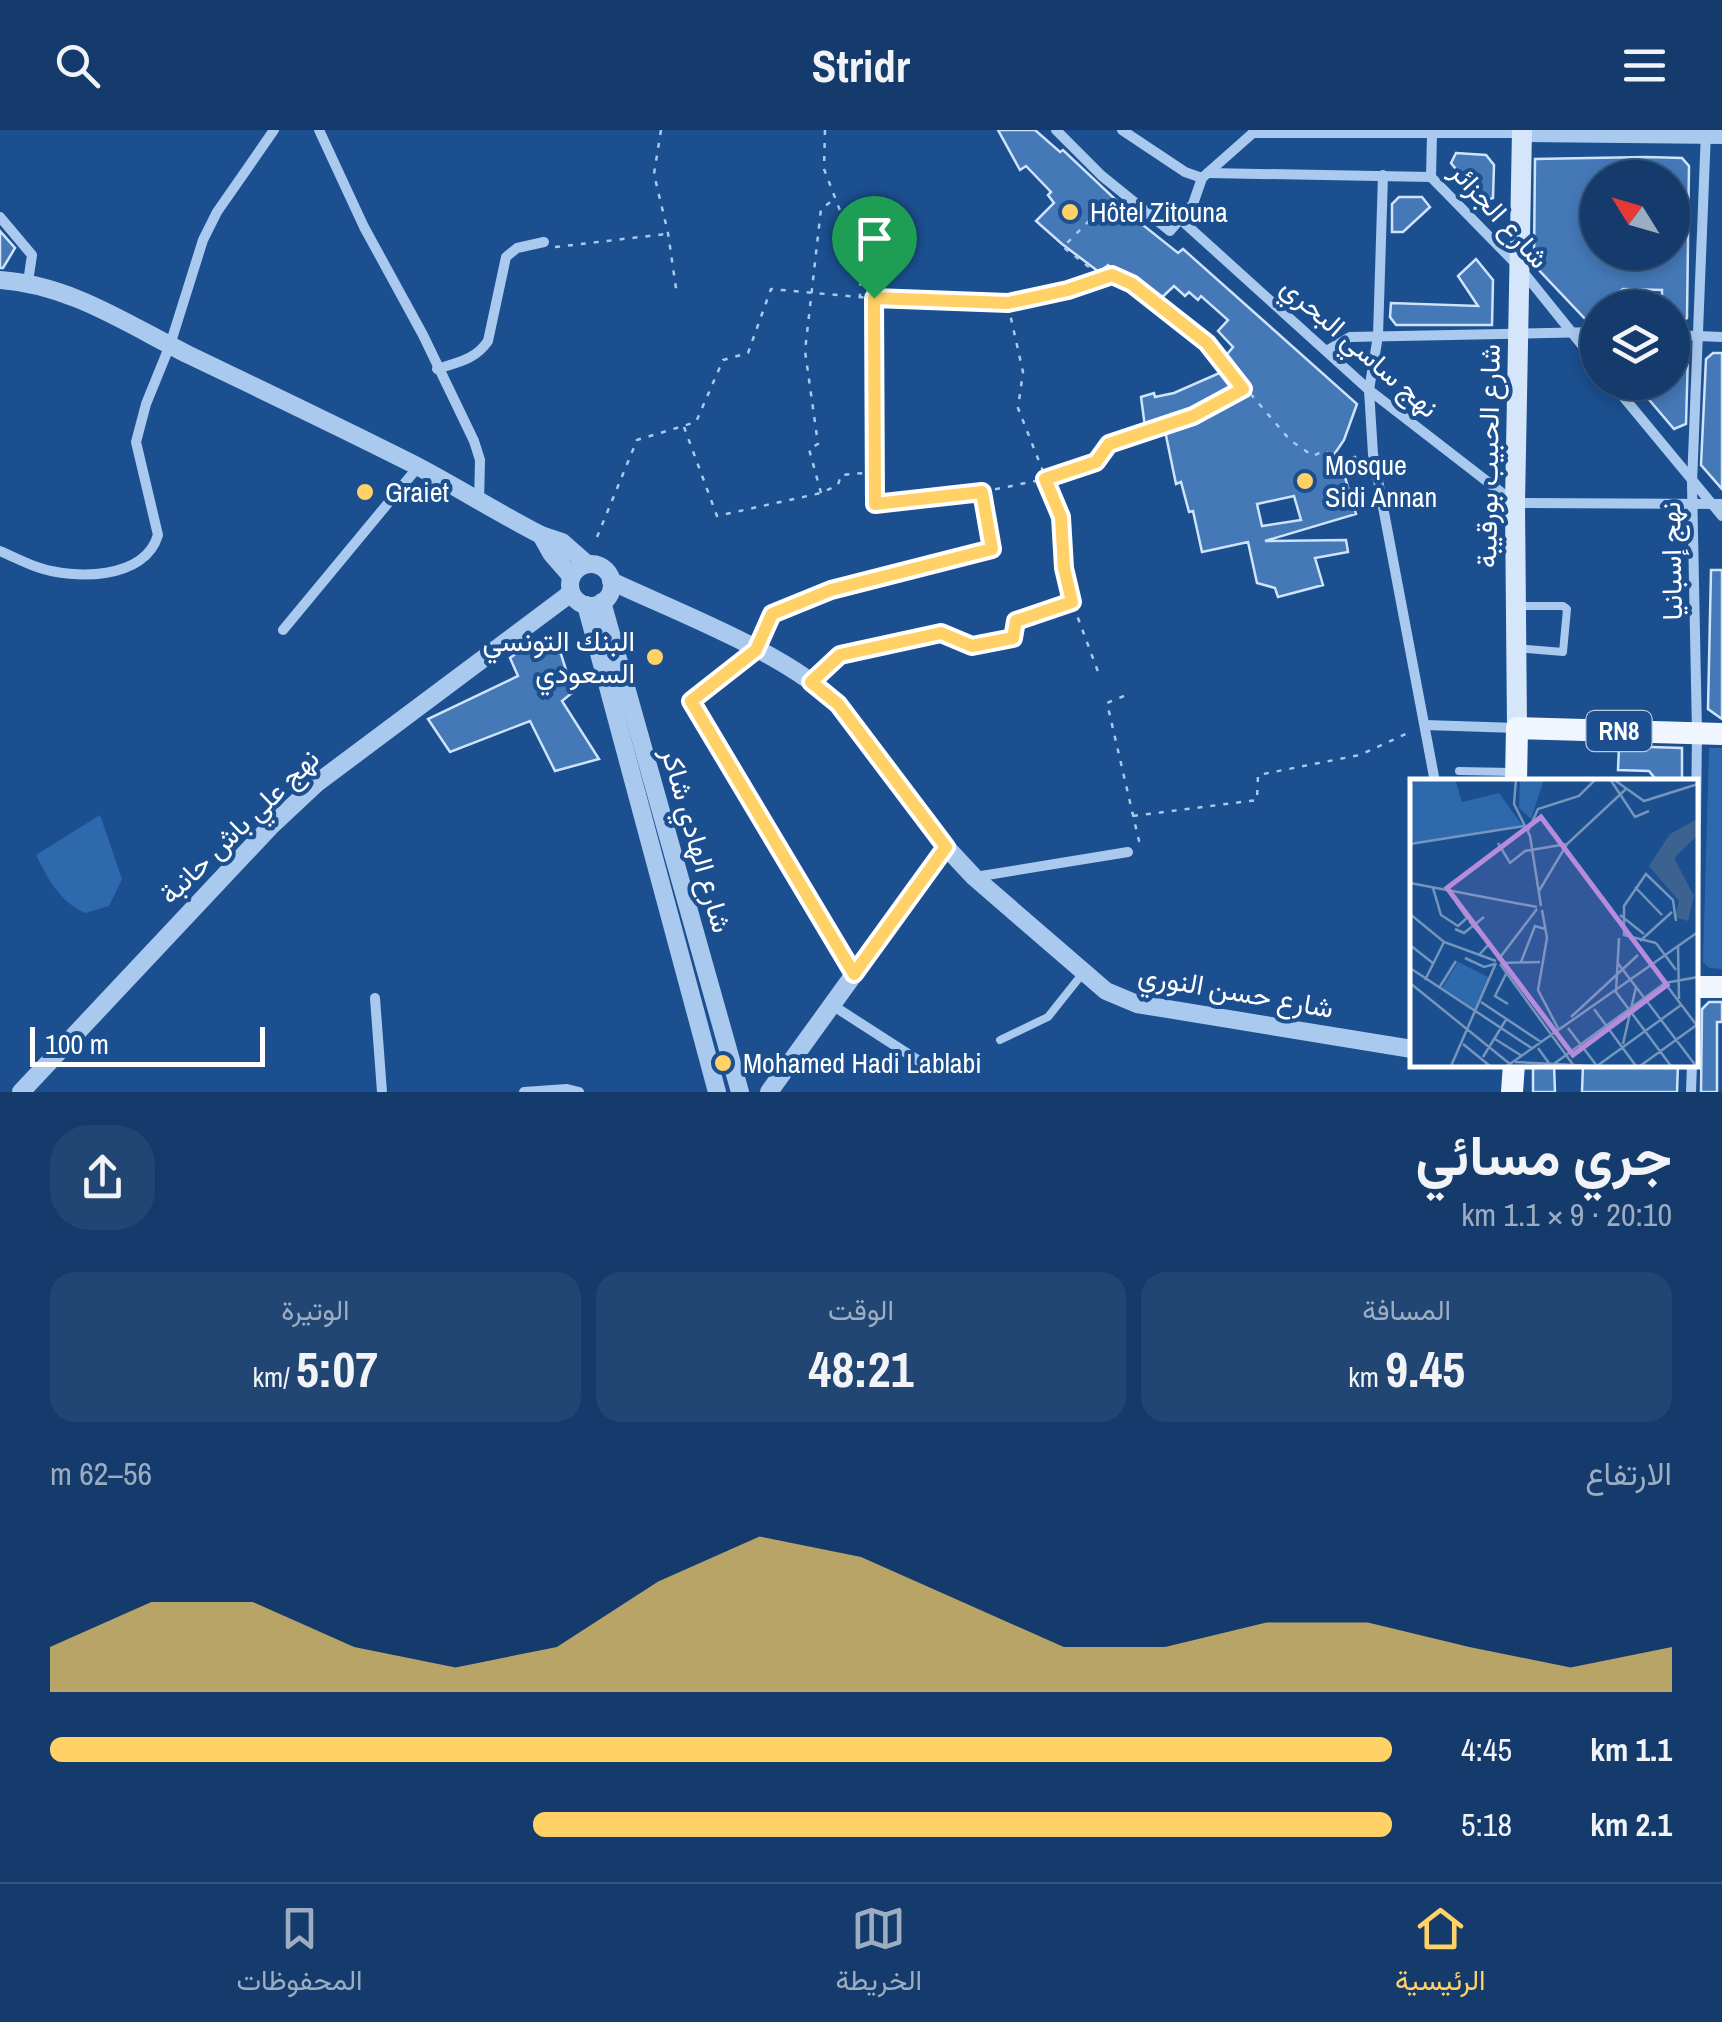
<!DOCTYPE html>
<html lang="ar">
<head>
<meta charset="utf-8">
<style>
  :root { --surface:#143b6b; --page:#214673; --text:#f1f3f6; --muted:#9dadc1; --line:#33557e; --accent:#ffd166 }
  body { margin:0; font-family:"Archivo Narrow",Vazirmatn,sans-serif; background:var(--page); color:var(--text); direction:rtl; height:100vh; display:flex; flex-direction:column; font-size:38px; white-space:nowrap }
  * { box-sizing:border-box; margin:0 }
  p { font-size:32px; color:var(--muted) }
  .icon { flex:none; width:55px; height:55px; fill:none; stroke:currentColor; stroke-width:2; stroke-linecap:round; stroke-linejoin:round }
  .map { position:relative; height:962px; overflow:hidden; direction:ltr }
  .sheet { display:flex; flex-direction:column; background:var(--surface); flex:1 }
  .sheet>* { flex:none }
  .needle { width:65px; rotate:307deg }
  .fabs { position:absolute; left:1580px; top:30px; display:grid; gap:20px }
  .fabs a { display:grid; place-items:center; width:110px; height:110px; border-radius:50%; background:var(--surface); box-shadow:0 5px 15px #0003,0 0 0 2px var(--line); font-size:50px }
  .scale { position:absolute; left:30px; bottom:25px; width:235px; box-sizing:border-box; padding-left:10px; border:5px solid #fff; border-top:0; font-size:28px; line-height:35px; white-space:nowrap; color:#fff; -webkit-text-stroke:8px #1b4f8f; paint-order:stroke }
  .pin { position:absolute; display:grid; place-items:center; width:85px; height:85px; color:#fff; margin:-102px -42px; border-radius:50% 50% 50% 0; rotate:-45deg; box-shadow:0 0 10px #0007 }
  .pin .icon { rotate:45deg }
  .round { display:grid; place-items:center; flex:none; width:105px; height:105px; border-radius:40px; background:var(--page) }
  .headline { display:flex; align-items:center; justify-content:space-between; height:170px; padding:0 50px }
  h1 { font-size:55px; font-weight:700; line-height:75px }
  .stats { display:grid; grid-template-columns:repeat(3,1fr); gap:15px; height:170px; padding:10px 50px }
  .stats div { display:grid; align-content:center; border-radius:25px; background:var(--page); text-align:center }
  .stats b { font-size:50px; font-weight:700 }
  .stats small { font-size:28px; font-weight:400 }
  .stats p { font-size:28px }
  .chart { height:280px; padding:20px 50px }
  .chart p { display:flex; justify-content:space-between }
  .chart svg { width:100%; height:180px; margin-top:10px; fill:var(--accent); opacity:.7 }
  ul { padding:0 50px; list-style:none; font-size:32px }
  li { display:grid; grid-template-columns:160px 120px 1fr; align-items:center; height:75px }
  li i { height:25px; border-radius:12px; background:var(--accent) }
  header { display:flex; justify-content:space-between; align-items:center; height:130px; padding:0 50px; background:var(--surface); font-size:45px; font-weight:700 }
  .dock { display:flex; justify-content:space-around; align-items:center; height:140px; border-top:2px solid var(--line); background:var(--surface); font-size:28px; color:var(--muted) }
  .dock a { display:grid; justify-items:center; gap:5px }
  .dock .selected { color:var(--accent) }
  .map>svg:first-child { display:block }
</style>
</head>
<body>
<header><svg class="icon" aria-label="menu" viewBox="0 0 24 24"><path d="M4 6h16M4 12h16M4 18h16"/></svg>Stridr<svg class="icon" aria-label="search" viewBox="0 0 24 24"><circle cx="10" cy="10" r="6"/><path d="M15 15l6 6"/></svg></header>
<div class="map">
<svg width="1722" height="962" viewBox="0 0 1722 962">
  <rect width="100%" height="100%" fill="#1b4f8f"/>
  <g fill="#2e69ad">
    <polygon points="1709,618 1722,618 1722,839 1709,838 1703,832"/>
    <path d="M100,685L122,749L109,776L85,783C58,770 49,750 36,725Z"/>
  </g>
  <g fill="#4478b7" stroke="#cfe3fa" stroke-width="2.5" fill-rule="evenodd">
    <path d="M998,0H1035L1060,22L1063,20L1116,70L1114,72L1178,123L1183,119L1357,274L1344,310L1331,329L1342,337L1356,384L1265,411L1346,410L1348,422L1315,428L1323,455L1278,467L1275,458L1257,453L1248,412L1202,422L1193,381L1189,382L1181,352L1176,354L1163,291L1145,297L1141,267L1154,263L1155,267L1174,263L1231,238L1224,228L1233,217L1218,201L1228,190L1201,166L1198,170L1189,162L1185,166L1174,156L1157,172L1108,135L1099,142L1062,114L1036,91L1054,73L1048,65L1051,62L1026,36L1020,40ZM1294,366L1301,390L1262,396L1257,374Z"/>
    <polygon points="1456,23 1486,25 1494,35 1493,68 1482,71 1451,33"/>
    <path d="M1646,27L1682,28L1689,36L1687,188L1681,193H1672V178H1662V160L1623,159L1619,162L1620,178H1598V193H1589L1536,137L1534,130L1535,29ZM1598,48H1672V122L1636,126V132L1606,127V122H1598Z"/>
    <polygon points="1399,67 1422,67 1430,77 1403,102 1392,102 1392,74"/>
    <polygon points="0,101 15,118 3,138 0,138"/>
    <polygon points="1476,129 1493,150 1492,195 1396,195 1390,187 1391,173 1478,176 1458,146"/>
    <polygon points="1672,217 1682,217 1688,224 1686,294 1674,299 1634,252 1672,252"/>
    <polygon points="1713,223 1722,223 1722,359 1701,335 1706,229"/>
    <polygon points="1711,440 1722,440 1722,589 1708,579"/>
    <polygon points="525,517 561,524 573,562 562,571 599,629 555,641 530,591 450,622 428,589 518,546 510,528"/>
    <polygon points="1619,616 1682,618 1682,652 1658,652 1649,641 1618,640"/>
    <polygon points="1709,872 1722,872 1722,892 1717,892 1717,962 1701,962 1702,879"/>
    <polygon points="1533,934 1554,934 1555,962 1533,962"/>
    <polygon points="1583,934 1678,934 1677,962 1582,962"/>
  </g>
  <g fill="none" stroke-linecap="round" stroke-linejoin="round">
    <g stroke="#a9c9ee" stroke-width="2.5" stroke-dasharray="5 8" stroke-linecap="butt">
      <polyline points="661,0 654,44 668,103 677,165"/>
      <polyline points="825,0 824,39 844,91 862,95 860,166"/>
      <polyline points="555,117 666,104"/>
      <polyline points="1089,137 1063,117 1110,70"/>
      <polyline points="874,170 875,374 982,362 1045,349 1096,332 1109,314 1193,286 1243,259"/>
      <polyline points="1008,175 1023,242 1018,278 1061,387 1063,438 1072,472 1100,547"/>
      <polyline points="684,297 717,386 821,363 838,355 841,345 876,342"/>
      <polyline points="821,363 809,319 818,314 805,221 821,79 836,68"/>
      <polyline points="597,407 637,310 696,292 723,230 748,223 771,159 903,171 1008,173 1117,145 1207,213 1290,310 1313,326 1323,321 1343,329 1361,326"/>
      <polyline points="763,505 772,484 831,460 992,419 983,365"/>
      <polyline points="824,540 841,525 941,503 971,516 1013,508 1017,491 1072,472"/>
      <polyline points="1124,566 1107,573 1139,711 1136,714"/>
      <polyline points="1133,686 1257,670 1258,645 1360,625 1410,602"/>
    </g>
    <g stroke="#a9c9ee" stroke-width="8">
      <polyline points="1516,518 1563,522 1567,479 1563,476 1517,476"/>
      <polyline points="1459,641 1512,642"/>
      <polyline points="1000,910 1048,887 1083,843"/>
    </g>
    <g stroke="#a9c9ee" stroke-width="10">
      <polyline points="319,0 364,97 423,205 474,311 480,330 479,372"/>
      <polyline points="1056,0 1102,46 1170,101 1193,74 1202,48"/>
      <polyline points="1122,0 1185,42 1202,48 1254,2"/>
      <polyline points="1253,3 1522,3"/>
      <polyline points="1432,4 1431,47 1520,138 1598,235"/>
      <polyline points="1208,43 1431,47"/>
      <polyline points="1383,45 1378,206 1369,260 1373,324 1435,652"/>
      <polyline points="0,87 32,125 28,152"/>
      <polyline points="1180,89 1369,260 1515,373 1722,374"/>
      <polyline points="1672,205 1722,207"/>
      <polyline points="1328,220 1350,207 1598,202"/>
      <path d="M437,239C458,232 475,230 488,211L506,127L517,118L544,112"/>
      <polyline points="1611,252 1722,386"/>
      <path d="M0,421C12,426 25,433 37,437C74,450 145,450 158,405L136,312L146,274L170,215L203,110L217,82L274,0"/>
      <polyline points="283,500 418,337"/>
      <polyline points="756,520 693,568 691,575 854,843"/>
      <polyline points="1425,595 1517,598"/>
      <polyline points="975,747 1128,722"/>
      <polyline points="1694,857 1697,603 1692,353 1706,1"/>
      <polyline points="375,868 382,962"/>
      <polyline points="832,875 933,940"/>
      <polyline points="524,962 567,959 579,962"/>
      <polyline points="1691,962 1692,934"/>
    </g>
    <g stroke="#a9c9ee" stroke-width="18">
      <polyline points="1522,3 1722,5"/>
      <path d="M0,150C71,155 127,194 189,225C264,261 340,297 415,335C457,357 498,383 541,405L562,412L587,434"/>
      <polyline points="541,405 551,423 571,446"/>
      <circle cx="591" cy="455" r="21"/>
      <path d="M611,451C679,483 786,523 838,574L946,717L974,747L1106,861L1137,874L1412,919"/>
      <polyline points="602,472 740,962"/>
      <polyline points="586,475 717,962"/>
      <polyline points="21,962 270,697 317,653 571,463"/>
      <polyline points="769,962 946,717"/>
    </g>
    <polyline stroke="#d6e6fa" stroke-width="20" points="1517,598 1515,373 1522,0"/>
    <g stroke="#f0f6ff" stroke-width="22">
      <polyline points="1516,652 1517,598 1722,604"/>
      <polyline points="1694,857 1722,857"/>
      <polyline points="1512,962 1514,934"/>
    </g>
  </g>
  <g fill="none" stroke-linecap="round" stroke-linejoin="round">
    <defs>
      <polygon id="route" points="1112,145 1132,154 1207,213 1243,259 1193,286 1109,314 1096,332 1045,349 1061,387 1064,438 1072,472 1016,491 1013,508 972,516 941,503 840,525 811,552 838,574 946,717 854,844 691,571 756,520 772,484 831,460 992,419 982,362 875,374 874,168 1008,173 1068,160"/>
    </defs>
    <use href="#route" stroke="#fff" stroke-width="20"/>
    <use href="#route" stroke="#ffd166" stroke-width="12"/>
  </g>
  <g fill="#ffd166" stroke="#1b4f8f" stroke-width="4">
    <circle cx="1070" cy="82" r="10"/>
    <circle cx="1305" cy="351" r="10"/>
    <circle cx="365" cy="362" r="10"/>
    <circle cx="655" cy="527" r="10"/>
    <circle cx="723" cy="933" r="10"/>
  </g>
  <g text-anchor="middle" stroke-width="8" stroke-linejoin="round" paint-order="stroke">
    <rect fill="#1b4f8f" stroke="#bbcadd" stroke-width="2.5" x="1586.5" y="581" width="65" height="40" rx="8"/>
    <g font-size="25" font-weight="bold" fill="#fff">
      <text x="1619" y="610">RN8</text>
    </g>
    <g font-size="28" fill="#fff" stroke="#1b4f8f" text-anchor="start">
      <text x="1090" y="92">Hôtel Zitouna</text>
      <text x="1325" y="345">Mosque<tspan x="1325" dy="32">Sidi Annan</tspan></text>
      <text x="385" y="372">Graiet</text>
      <text x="635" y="521" text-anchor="end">البنك التونسي<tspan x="635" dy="32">السعودي</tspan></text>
      <text x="743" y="943">Mohamed Hadi Lablabi</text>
    </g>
    <g font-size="28" fill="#fff" stroke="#1b4f8f">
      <text transform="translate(1500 85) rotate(48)" y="10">شارع الجزائر</text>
      <text transform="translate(1360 217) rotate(41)" y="10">نهج ساسي البحري</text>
      <text transform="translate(1488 326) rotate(-89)" y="10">شارع الحبيب بورقيبة</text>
      <text transform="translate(1671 431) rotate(-91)" y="10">نهج إسبانيا</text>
      <text transform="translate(239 696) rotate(-44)" y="10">نهج علي باش حانبة</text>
      <text transform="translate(697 710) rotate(74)" y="10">شارع الهادي شاكر</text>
      <text transform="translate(1236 861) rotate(10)" y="10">شارع حسن النوري</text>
    </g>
  </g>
  <g transform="translate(1410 649)">
    <rect width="288" height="288" fill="#1b4f8f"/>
    <path d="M6,0H45L52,23L89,14L112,46L8,64L0,61V8ZM110,0H134L121,40L109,29ZM48,183L80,199L65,230L32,209Z" fill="#2e69ad"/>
    <path d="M287,40V57L264,79L284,117L278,142L265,138L269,122L239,87L260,55Z" fill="#3c6290"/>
    <path fill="none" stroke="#7695bc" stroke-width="2.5" d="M106,0L104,25L120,57L131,127M200,0L225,38L239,32M203,0L234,22L288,5M118,52L128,30L169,17L186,0M88,64L100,84L115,72L157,65M0,65L114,47M0,104L127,128M225,108L252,136M23,109L31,136L48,147L57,139L46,123M129,112L157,65L216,10M132,131L137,159L128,211L149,251M0,135L34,163L86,182M210,136L234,155M59,142L79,165L69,176M45,150L54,154L74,138M209,159L206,213L261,287M230,162L262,133M224,163L288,248M246,164L214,156V127L236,95L263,121L266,142M246,164L266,191M0,166L24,185M268,167L269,220M55,179L74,188L85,185M88,181L127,130M111,183L125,147L135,150M207,183L286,287M91,184L130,183M90,185L164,287M0,189L123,270M96,195L85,217L98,225M15,201L34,163M0,204L100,285M29,209L46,182M71,223L131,263M184,230L226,287M161,238L228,176M158,249L187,287M85,260L112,277M53,265L80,287M213,265L226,208M128,269L141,287L255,204L288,198M73,278L97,239M105,283L184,287M41,287L86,184M97,287L288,153M187,287L271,226M230,287L288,245"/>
    <path fill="#b68bdc" fill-opacity="0.15" stroke="#b68bdc" stroke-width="5" d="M131,38L257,206L163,276L37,109Z"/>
    <rect width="288" height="288" fill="none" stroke="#fff" stroke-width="5"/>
  </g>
</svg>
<div class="fabs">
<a><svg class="needle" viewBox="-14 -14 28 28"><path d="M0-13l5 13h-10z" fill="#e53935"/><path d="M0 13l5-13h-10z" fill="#9dadc1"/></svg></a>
<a><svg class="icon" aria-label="layers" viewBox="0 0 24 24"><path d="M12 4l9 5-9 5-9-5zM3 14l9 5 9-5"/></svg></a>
</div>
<div class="scale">100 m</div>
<div class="pin" style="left:874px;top:168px;background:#1e9e55"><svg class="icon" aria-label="arrive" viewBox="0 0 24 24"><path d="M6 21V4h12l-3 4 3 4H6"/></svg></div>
</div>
<section class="sheet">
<div class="headline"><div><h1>جري مسائي</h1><p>20:10 · 9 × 1.1 km</p></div><a class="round"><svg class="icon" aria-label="share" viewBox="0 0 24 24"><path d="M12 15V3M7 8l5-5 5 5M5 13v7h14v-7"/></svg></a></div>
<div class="stats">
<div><p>المسافة</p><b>9.45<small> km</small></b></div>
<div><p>الوقت</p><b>48:21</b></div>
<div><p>الوتيرة</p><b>5:07<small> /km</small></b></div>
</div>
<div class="chart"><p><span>الارتفاع</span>56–62 m</p>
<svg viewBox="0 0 160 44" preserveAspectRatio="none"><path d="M0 44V33L10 22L20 22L30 33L40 38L50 33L60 17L70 6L80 11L90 22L100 33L110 33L120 27L130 27L140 33L150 38L160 33V44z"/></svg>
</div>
<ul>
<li><b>1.1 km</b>4:45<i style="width:100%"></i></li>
<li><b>2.1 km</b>5:18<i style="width:64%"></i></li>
</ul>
</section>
<nav class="dock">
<a class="selected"><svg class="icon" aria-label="home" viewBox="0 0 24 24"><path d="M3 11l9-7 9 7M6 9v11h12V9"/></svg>الرئيسية</a>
<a><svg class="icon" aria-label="map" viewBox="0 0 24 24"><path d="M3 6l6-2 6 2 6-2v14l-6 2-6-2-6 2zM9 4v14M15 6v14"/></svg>الخريطة</a>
<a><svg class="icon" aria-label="saved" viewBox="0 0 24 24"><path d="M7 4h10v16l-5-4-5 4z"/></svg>المحفوظات</a>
</nav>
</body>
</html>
